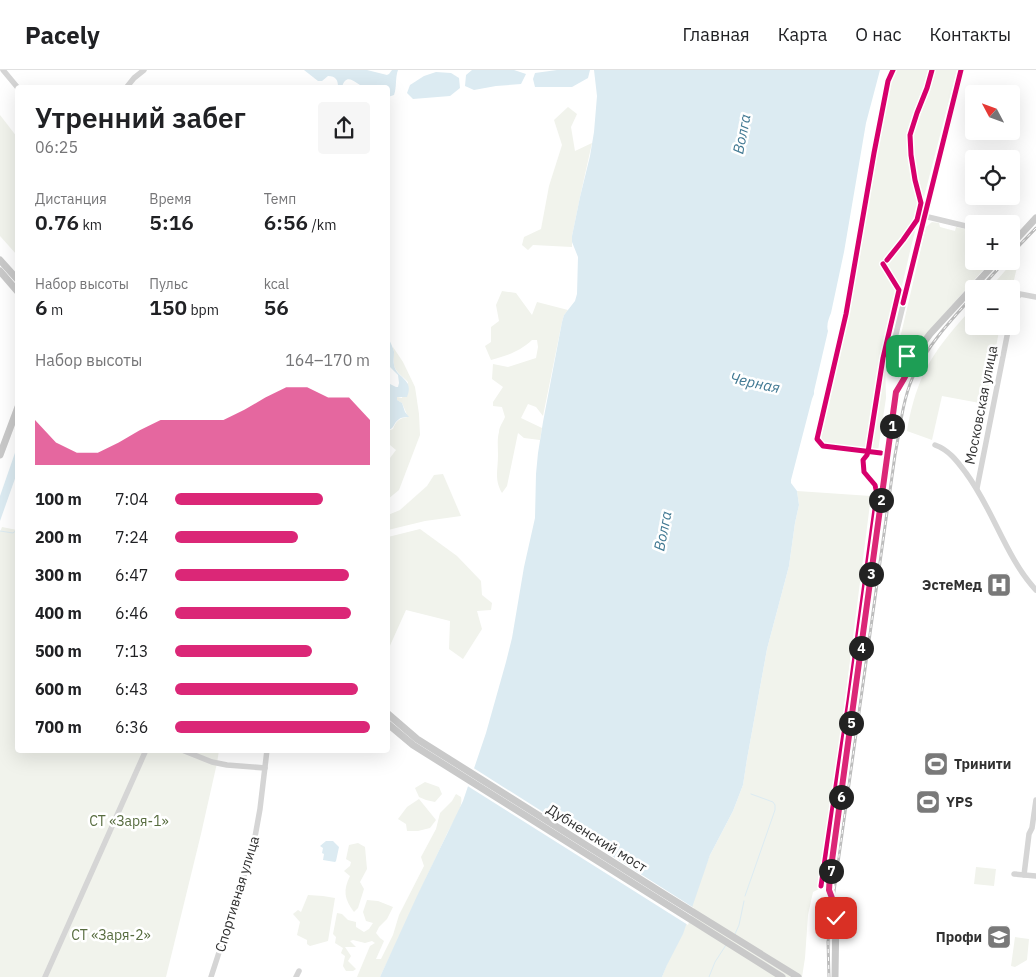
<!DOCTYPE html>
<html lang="ru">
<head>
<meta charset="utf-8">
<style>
  :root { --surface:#fff; --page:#f6f6f6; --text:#202124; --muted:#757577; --line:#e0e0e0; --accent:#db2777 }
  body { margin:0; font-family:"IBM Plex Sans",sans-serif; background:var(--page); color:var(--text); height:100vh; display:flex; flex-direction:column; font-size:19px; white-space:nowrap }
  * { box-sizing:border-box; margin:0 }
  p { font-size:16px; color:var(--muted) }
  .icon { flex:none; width:28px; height:28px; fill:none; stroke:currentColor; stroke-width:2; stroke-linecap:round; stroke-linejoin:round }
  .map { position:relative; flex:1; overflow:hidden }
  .panel { position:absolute; left:15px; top:15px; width:375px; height:668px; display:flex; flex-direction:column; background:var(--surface); border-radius:5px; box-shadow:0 5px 20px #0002 }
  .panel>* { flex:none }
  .needle { width:32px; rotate:311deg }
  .fabs { position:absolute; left:965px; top:15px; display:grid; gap:10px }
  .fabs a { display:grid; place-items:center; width:55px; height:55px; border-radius:5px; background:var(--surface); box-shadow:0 5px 20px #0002; font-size:25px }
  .pin { position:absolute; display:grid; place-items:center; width:42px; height:42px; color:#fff; margin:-21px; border-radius:10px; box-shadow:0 2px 8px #0006 }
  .km { position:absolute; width:25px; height:25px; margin:-12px; border-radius:50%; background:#222; color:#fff; font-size:14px; line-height:25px; text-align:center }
  .round { display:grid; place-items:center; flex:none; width:52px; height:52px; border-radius:5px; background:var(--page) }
  .head { display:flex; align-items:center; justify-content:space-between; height:85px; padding:0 20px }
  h1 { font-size:28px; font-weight:600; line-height:38px }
  .stats { display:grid; grid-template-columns:repeat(3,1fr); gap:8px; height:85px; padding:5px 20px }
  .stats div { display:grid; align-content:center }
  .stats b { font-size:21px; font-weight:600 }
  .stats small { font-size:14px; font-weight:400 }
  .stats p { font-size:14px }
  .chart { height:140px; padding:10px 20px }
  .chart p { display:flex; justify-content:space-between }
  .chart svg { width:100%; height:90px; margin-top:5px; fill:var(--accent); opacity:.7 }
  ul { padding:0 20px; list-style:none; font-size:16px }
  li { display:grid; grid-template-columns:80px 60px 1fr; align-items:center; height:38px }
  li i { height:12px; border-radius:6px; background:var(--accent) }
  header { display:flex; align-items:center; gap:30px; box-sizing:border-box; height:70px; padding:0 25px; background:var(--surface); border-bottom:1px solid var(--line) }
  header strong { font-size:24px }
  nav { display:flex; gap:28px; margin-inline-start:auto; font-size:18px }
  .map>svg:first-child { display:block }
</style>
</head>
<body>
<header>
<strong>Pacely</strong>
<nav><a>Главная</a><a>Карта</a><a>О нас</a><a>Контакты</a></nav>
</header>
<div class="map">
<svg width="1036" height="907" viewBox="0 0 1036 907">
  <rect width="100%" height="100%" fill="#fff"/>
  <g fill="#f1f3ec">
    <polygon points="893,0 957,0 911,177 885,289 886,328 878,381 825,375 820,368 826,333 849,234 864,145 888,14"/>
    <polygon points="568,37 577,44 571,57 575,81 592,73 580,127 572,166 572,177 533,175 528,180 522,175 524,167 541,159 549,116 562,75 554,50"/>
    <polygon points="0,45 17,67 17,185 0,166"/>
    <polygon points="932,152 939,153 940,157 955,161 956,157 970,160 969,164 974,165 974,191 991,191 928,262 916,278 901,281 898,277 926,157"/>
    <polygon points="1020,184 1014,210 1018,214 1016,220 1012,222 1011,219 989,219"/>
    <path d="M502,221L516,223L532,245L537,232L568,240L564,245L562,252L543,346L536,337L528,334L521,348L542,358L540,370L524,368L518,363L507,416L502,423C494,409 498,400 498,385C498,377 497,369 499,362C499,357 503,352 505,347L502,337L493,336V332L503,317L492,309L493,294L508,297L536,288L538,277L537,270H532C519,282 508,285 491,290L485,276L491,272V257L499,251L496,235Z"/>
    <path d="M974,236V256H1000L985,334L942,326L932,370L907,361C910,342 915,323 923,305C935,279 955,257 974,236Z"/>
    <path d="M393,277L403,292L415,317L419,344L420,365L399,420L388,429V389L390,388L396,380L390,375L388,374V361L393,359C396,351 399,348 408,347L402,333L397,330V327L402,328L408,312C403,307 395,301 394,295C393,289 394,283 393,277Z"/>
    <polygon points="443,404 461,446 425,451 388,460 388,445 400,440 427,416 434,405"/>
    <polygon points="797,421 871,426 821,818 813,822 808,845 805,888 802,907 662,907 710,785 733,741 743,715 747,689 767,579 789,496 795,453 799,435"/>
    <polygon points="2,457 17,460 18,680 219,680 217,693 201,764 166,907 0,907 0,462"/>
    <polygon points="420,459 457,486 481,511 482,525 492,533 491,540 477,541 482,559 463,589 449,579 450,551 406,540 388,580 388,467"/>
    <polygon points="425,712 439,717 442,724 435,732 426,730 419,727 415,718"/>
    <path d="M456,724L461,727C464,738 450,756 446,766C423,813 403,860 380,907H357L370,876L375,873L372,871L365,873L353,870L350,871L356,877H345L351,886L348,891L356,899L353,901H346L343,896L345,886L341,883L343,878L335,873L336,867L333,864L337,843L342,844L348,850L356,852V857L364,862L369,859L373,853L366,851L363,842L367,830L378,831L393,837L387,849L379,857L376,863L380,868L384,871L376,889H381L393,865L399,845L424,796L421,787L436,759L440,743L452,731Z"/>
    <polygon points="419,729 436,750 430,758 418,761 407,761 406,754 398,749 407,737"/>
    <path d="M358,773L365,777L367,799L360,812L364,819L358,838L354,842C344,829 343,820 350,806L344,801L350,796L351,792L346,789L349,775Z"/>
    <polygon points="976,797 996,799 994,816 974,814"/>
    <polygon points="308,825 323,826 335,828 328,871 310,876 307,874 307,870 297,865 300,852 293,844 298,840 301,842"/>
    <polygon points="1015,867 1029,869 1027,890 1015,897 1011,896"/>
  </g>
  <g fill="#dcebf2">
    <path d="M304,0H367L387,5L389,4L392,0H398C395,8 397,17 394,25L388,27V18C381,18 374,18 367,18C357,16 347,0 342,17H338C338,10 336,6 328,6L322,11H318Z"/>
    <polygon points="472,0 514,0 526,4 521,14 496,16 474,20 465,16 466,5"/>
    <polygon points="557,0 590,0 588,8 572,17 535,17 533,9 535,3"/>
    <path d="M594,0H880L866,53L844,182L831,243C829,248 826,255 828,261L814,321V324L812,329L791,410V413L797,421L799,435L795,453L789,496L767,579L747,689L743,715L733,741L710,785L683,864L667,895L662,907H380L417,826L463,731L486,663L506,592L512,568L524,497L535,448L536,404L538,383L543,352L562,252L564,245L575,231L577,224L578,187L572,172V166L580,127L590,86L594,62L597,26Z"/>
    <polygon points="436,2 451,3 459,8 460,18 450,26 413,29 407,23 410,15 424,6"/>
    <path d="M388,267C390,272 393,277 394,282C394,287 393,291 394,295C396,308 415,309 407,327H397V330L402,333L405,342L409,347C405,347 401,347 398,350C393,354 394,359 388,360V313L396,317H398L399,313L398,305L390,297L388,293Z"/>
    <polygon points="17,377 17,403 0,451 0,426"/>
    <polygon points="326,771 333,771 339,777 336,791 335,792 323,790 324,784 322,783 323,778 320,776"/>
  </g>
  <polygon fill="#fff" points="472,697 694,838 688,855 466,715"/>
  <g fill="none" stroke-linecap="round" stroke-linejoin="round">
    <g stroke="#dcebf2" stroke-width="1">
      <polyline points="0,461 13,463 18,459"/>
      <polyline points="745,826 775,740 775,735 773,732 751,724"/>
      <polyline points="735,864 739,855 744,831"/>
      <polyline points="709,907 715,892 726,875"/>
    </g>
    <g stroke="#d5d5d5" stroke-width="5.5">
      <polyline points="3,0 18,18"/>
      <polyline points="126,18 134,8 144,0"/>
      <polyline points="924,146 974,158"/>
      <polyline points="1011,243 1016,229 1020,224 1036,227"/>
      <polyline points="893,276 898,284"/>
      <polyline points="891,291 893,276 961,0"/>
      <path d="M935,375C949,380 957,391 966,403C993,439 1006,488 1036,520"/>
      <polyline points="977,418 1009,256"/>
      <polyline points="182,680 212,692 227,695 265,698"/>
      <polyline points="1014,804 1036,806"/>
      <polyline points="1024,805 1029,764 1032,758 1036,730"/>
      <polyline points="45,907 146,680"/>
      <polyline points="211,907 253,778 260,739 267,680"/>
      <polyline points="296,907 299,901"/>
    </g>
    <g stroke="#c9c9c9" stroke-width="7">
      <polyline points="1011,175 1036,148"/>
      <polyline points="0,190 18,210"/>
      <polyline points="0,201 18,222"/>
      <circle cx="901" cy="294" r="10"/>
      <polyline points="911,295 918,280 930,264 997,191"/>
      <polyline points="0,385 18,337"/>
      <polyline points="388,644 417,669 667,826 798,907"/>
      <polyline points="388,654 413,675 782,907"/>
      <polyline points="835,907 836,840 829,820 830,805 897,322 906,303"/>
    </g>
    <defs>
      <g id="rail">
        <polyline points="1011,184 1036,158"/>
        <polyline points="980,219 1005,191"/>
        <path d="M829,907L828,872L830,850L895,385C900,360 902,333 912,309C926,277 950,251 974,225"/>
      </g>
    </defs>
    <use href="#rail" stroke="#bdbdbd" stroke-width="3"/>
    <use href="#rail" stroke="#fff" stroke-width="1" stroke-dasharray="4" stroke-linecap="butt"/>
    <defs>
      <g id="cycleway">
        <polyline points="887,190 903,170 917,150 921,133 915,110 911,85 910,65 917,43 927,18 932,0"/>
        <polyline points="903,233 961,0"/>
        <polyline points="881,383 823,376 817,369 846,244 874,83 888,11 893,0"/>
        <polyline points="821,816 849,630 877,424 875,415 864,402 863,390 867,385 868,382 883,288 899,220 883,194"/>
      </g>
    </defs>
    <use href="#cycleway" stroke="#fff" stroke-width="8"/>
    <use href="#cycleway" stroke="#d6006c" stroke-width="5"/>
  </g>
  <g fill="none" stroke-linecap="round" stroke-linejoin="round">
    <defs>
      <path id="route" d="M836,848L835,836L829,820L830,805L896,322C899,317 911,298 911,294C911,290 909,290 907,286"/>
    </defs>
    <use href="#route" stroke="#fff" stroke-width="10"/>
    <use href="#route" stroke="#db2777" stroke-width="6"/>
  </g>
  <defs>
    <symbol id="hospital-square" viewBox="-11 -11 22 22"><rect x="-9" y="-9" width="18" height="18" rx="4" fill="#797979" stroke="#fff"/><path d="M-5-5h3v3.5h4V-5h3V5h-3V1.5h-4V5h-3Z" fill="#fff"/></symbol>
    <symbol id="stadium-square" viewBox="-11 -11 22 22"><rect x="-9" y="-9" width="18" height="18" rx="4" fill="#797979" stroke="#fff"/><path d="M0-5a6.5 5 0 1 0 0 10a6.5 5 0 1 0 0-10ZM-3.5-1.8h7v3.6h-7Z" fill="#fff"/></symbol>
    <symbol id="university-square" viewBox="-11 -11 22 22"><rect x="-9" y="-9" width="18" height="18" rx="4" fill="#797979" stroke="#fff"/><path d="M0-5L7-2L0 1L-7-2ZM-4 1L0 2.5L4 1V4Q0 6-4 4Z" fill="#fff"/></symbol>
  </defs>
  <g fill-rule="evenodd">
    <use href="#hospital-square" x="985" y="501" width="28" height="28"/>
    <use href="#stadium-square" x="922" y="680" width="28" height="28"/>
    <use href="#stadium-square" x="914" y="718" width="28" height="28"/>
    <use href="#university-square" x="985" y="853" width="28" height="28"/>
  </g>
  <g text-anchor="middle" stroke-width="5" stroke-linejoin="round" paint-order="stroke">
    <g font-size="14" fill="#313131" stroke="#fff">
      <text transform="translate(981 335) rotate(-79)" y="5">Московская улица</text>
      <text transform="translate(597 768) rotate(32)" y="5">Дубненский мост</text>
      <text transform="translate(237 824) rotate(-73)" y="5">Спортивная улица</text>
    </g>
    <g font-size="14" font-weight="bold" fill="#313131" stroke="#fff" text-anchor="end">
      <text x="982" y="520">ЭстеМед</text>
      <text x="954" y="699" text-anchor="start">Тринити</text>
      <text x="946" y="737" text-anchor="start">YPS</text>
      <text x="982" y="872">Профи</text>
    </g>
    <g font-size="14" fill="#576c3f" stroke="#fff">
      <text x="129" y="756">СТ «Заря-1»</text>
      <text x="111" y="870">СТ «Заря-2»</text>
    </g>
    <g font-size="15" font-style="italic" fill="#407892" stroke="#fff">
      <text transform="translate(742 64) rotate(-79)" y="5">Волга</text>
      <text transform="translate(755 313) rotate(12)" y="5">Черная</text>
      <text transform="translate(663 461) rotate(-79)" y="5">Волга</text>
    </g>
  </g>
</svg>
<div class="fabs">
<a><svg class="needle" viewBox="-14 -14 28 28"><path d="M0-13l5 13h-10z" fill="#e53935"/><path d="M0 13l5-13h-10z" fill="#757577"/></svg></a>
<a><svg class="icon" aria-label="locate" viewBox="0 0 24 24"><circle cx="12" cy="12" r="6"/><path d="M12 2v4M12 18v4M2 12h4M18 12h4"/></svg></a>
<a>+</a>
<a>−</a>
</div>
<div class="pin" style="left:907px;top:286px;background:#1e9e55"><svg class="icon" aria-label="arrive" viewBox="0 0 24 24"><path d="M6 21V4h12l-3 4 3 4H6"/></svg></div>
<div class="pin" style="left:836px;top:848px;background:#d93025"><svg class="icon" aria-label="check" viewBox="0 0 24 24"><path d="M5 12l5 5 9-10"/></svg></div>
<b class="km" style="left:892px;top:356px">1</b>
<b class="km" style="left:881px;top:430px">2</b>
<b class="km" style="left:871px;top:504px">3</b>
<b class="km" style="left:861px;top:578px">4</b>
<b class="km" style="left:851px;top:653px">5</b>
<b class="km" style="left:841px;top:727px">6</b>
<b class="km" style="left:831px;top:801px">7</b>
<section class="panel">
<div class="head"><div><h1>Утренний забег</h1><p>06:25</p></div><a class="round"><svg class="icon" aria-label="share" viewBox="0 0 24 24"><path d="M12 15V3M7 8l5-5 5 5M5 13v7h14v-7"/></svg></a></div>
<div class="stats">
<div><p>Дистанция</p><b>0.76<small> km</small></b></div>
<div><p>Время</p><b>5:16</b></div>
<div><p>Темп</p><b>6:56<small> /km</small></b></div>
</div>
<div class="stats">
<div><p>Набор высоты</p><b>6<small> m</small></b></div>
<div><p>Пульс</p><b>150<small> bpm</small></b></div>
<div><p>kcal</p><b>56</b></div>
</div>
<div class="chart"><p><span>Набор высоты</span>164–170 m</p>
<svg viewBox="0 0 160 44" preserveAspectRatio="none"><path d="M0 44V22L10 33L20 38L30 38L40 33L50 27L60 22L70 22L80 22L90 22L100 17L110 11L120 6L130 6L140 11L150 11L160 22V44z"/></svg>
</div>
<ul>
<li><b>100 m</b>7:04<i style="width:76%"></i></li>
<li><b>200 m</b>7:24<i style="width:63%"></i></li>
<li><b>300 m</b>6:47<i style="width:89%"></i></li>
<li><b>400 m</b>6:46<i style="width:90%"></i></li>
<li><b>500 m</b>7:13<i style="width:70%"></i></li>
<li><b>600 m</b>6:43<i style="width:94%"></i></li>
<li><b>700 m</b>6:36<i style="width:100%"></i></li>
</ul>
</section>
</div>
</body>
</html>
